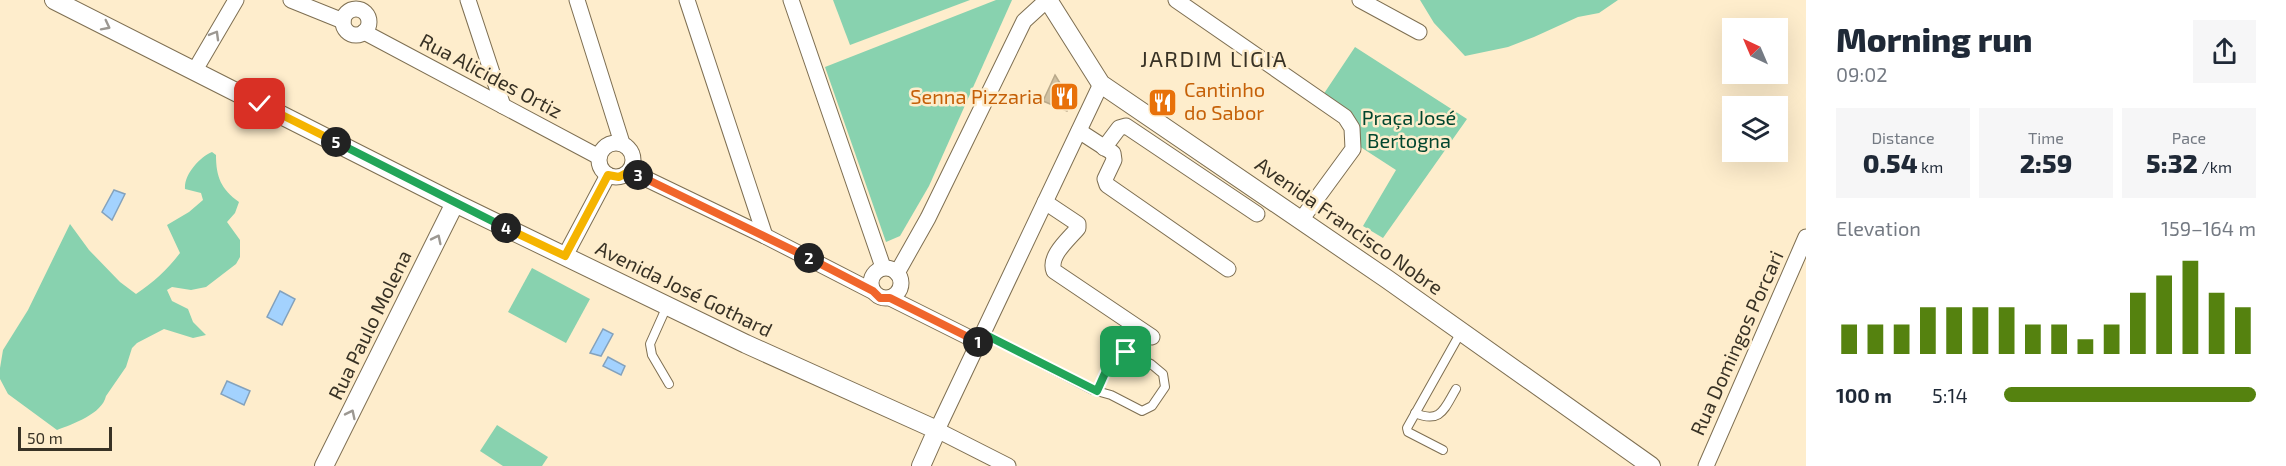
<!DOCTYPE html>
<html lang="en">
<head>
<meta charset="utf-8">
<style>
  :root { --surface:#fff; --page:#f6f6f7; --text:#1f2937; --muted:#747a83; --accent:#55820f }
  body { margin:0; font-family:"Exo 2",sans-serif; background:var(--page); color:var(--text); height:100vh; display:flex; flex-direction:column; font-size:22px; white-space:nowrap }
  * { box-sizing:border-box; margin:0 }
  p { font-size:20px; color:var(--muted) }
  .icon { flex:none; width:33px; height:33px; fill:none; stroke:currentColor; stroke-width:2; stroke-linecap:round; stroke-linejoin:round }
  .map { position:relative; flex:1; overflow:hidden }
  .side { display:flex; flex-direction:column; background:var(--surface); width:480px }
  .side>* { flex:none }
  .needle { width:39px; rotate:316deg }
  .controls { position:absolute; left:1722px; top:18px; display:grid; gap:12px }
  .controls a { display:grid; place-items:center; width:66px; height:66px; border-radius:0px; background:var(--surface); box-shadow:0 6px 24px #0002; font-size:30px }
  .scale { position:absolute; left:18px; bottom:15px; width:94px; box-sizing:border-box; padding-left:6px; border:3px solid #383225; border-top:0; font-size:16px; line-height:21px; white-space:nowrap; color:#383225; -webkit-text-stroke:4px #feedcc; paint-order:stroke }
  .pin { position:absolute; display:grid; place-items:center; width:51px; height:51px; color:#fff; margin:-26px; border-radius:12px; box-shadow:0 3px 9px #0006 }
  .km { position:absolute; width:30px; height:30px; margin:-15px; border-radius:50%; background:#222; color:#fff; font-size:16px; line-height:30px; text-align:center }
  .round { display:grid; place-items:center; flex:none; width:63px; height:63px; border-radius:0px; background:var(--page) }
  .summary { display:flex; align-items:center; justify-content:space-between; height:102px; padding:0 30px }
  h1 { font-size:33px; font-weight:800; line-height:45px }
  .figures { display:grid; grid-template-columns:repeat(3,1fr); gap:9px; height:102px; padding:6px 30px }
  .figures div { display:grid; align-content:center; border-radius:0px; background:var(--page); text-align:center }
  .figures b { font-size:26px; font-weight:800 }
  .figures small { font-size:16px; font-weight:400 }
  .figures p { font-size:16px }
  .chart { height:168px; padding:12px 30px }
  .chart p { display:flex; justify-content:space-between }
  .chart svg { width:100%; height:108px; margin-top:6px; stroke:var(--accent); stroke-width:6 }
  ul { padding:0 30px; list-style:none; font-size:20px }
  li { display:grid; grid-template-columns:96px 72px 1fr; align-items:center; height:45px }
  li i { height:15px; border-radius:8px; background:var(--accent) }
  main { display:flex; flex:1; min-height:0 }
  .map>svg:first-child { display:block }
</style>
</head>
<body>
<main>
<div class="map">
<svg width="1806" height="466" viewBox="0 0 1806 466">
  <rect width="100%" height="100%" fill="#feedcc"/>
  <g fill="#88d2af">
    <polygon points="833,0 970,0 850,45"/>
    <polygon points="996,0 1012,0 929,186 900,236 886,242 825,67"/>
    <polygon points="1420,0 1618,0 1599,13 1578,17 1534,37 1508,47 1465,56 1434,23"/>
    <path d="M1355,47L1467,119L1383,238L1363,226L1396,170L1359,146C1362,118 1345,107 1323,95Z"/>
    <path d="M212,152L216,155C216,177 221,189 239,202L235,213L227,222L240,240V257L236,264L206,287L191,290L172,287L167,290L172,301L188,309L193,322L206,335L193,338L164,329L137,343L132,348L126,367L106,396C102,414 73,424 57,430L8,394L0,379V368L3,350L28,310L70,224L89,250L120,282L136,294C154,282 167,270 180,253L167,225L189,212L203,200L201,193L185,189C184,174 200,157 212,152Z"/>
    <polygon points="532,268 590,299 566,343 508,312"/>
    <polygon points="497,425 548,457 542,466 503,466 480,451"/>
  </g>
  <g fill="#a3d2fe" stroke="#83a2bd" stroke-width="1.5">
    <polygon points="114,190 125,194 112,220 102,212"/>
    <polygon points="280,291 295,299 282,325 267,317"/>
    <polygon points="603,329 613,334 601,356 590,353"/>
    <polygon points="608,357 625,366 621,375 603,366"/>
    <polygon points="227,381 250,391 244,405 221,394"/>
  </g>
  <polygon fill="#d0c0a1" stroke="#b9a98a" stroke-width="1.5" points="1055,75 1071,101 1067,111 1043,101"/>
  <g fill="none" stroke-linecap="round" stroke-linejoin="round">
    <defs>
      <g id="service">
        <polyline points="667,306 650,344 652,355 669,384"/>
        <polyline points="982,333 1093,390 1111,395 1142,411 1152,406 1165,387 1163,374 1151,364 1126,352 1110,362 1097,391"/>
        <path d="M1415,413C1441,424 1444,409 1456,389"/>
        <polyline points="1443,450 1408,432 1407,428 1461,332"/>
      </g>
      <g id="minor">
        <polyline points="291,0 343,21"/>
        <polyline points="468,0 503,106"/>
        <polyline points="577,0 622,143"/>
        <polyline points="687,0 765,236"/>
        <polyline points="791,0 883,267"/>
        <polyline points="1176,0 1345,117 1352,128 1353,149 1301,220"/>
        <polyline points="1360,0 1419,32"/>
        <circle cx="356" cy="22" r="13"/>
        <polyline points="364,32 599,157"/>
        <polyline points="195,70 236,0"/>
        <polyline points="1079,131 1113,153 1114,160 1105,179 1107,185 1228,269"/>
        <circle cx="616" cy="160" r="17"/>
        <polyline points="1104,148 1119,128 1126,126 1257,214"/>
        <polyline points="630,171 765,236 872,291"/>
        <path d="M1045,202L1078,224V228C1069,239 1048,256 1054,271L1152,337"/>
        <polyline points="565,256 608,175"/>
        <circle cx="886" cy="283" r="15"/>
        <polyline points="897,273 928,218 1024,21 1047,0"/>
        <polyline points="890,298 978,342"/>
        <polyline points="1008,466 937,430 1101,84"/>
        <polyline points="1706,466 1806,237"/>
      </g>
      <g id="tertiary">
        <polyline points="54,0 455,203 746,344 937,430 921,466"/>
        <polyline points="1048,0 1101,84 1387,279 1651,466"/>
        <polyline points="324,466 455,203"/>
      </g>
    </defs>
    <use href="#service" stroke="#7e6f52" stroke-width="10"/>
    <use href="#minor" stroke="#7e6f52" stroke-width="17"/>
    <use href="#tertiary" stroke="#7e6f52" stroke-width="20"/>
    <use href="#service" stroke="#fff" stroke-width="8"/>
    <use href="#minor" stroke="#fff" stroke-width="15"/>
    <use href="#tertiary" stroke="#fff" stroke-width="18"/>
  </g>
  <defs><path id="oneway-chevron" d="M-2-3.5L2.5 0L-2 3.5" fill="none" stroke-width="1.6" stroke-linecap="round" stroke-linejoin="round" transform="scale(1.5)"/></defs>
  <g stroke="#9c9892">
    <use href="#oneway-chevron" transform="translate(106 26) rotate(27)"/>
    <use href="#oneway-chevron" transform="translate(215 35) rotate(-60)"/>
    <use href="#oneway-chevron" transform="translate(437 239) rotate(-64)"/>
    <use href="#oneway-chevron" transform="translate(351 414) rotate(-64)"/>
  </g>
  <g fill="none" stroke-linecap="round" stroke-linejoin="round">
    <defs>
      <polyline id="split-1" points="978,342 982,333 1097,391 1110,362 1126,352"/>
      <polyline id="split-2" points="809,258 873,291 880,298 890,298 978,342"/>
      <polyline id="split-3" points="638,175 809,258"/>
      <polyline id="split-4" points="506,228 565,256 608,175 619,177 630,171 638,175"/>
      <polyline id="split-5" points="336,142 506,228"/>
      <polyline id="split-6" points="260,104 336,142"/>
    </defs>
    <use href="#split-1" stroke="#fff" stroke-width="12"/>
    <use href="#split-2" stroke="#fff" stroke-width="12"/>
    <use href="#split-3" stroke="#fff" stroke-width="12"/>
    <use href="#split-4" stroke="#fff" stroke-width="12"/>
    <use href="#split-5" stroke="#fff" stroke-width="12"/>
    <use href="#split-6" stroke="#fff" stroke-width="12"/>
    <use href="#split-1" stroke="#22a559" stroke-width="8"/>
    <use href="#split-2" stroke="#f0652b" stroke-width="8"/>
    <use href="#split-3" stroke="#f0652b" stroke-width="8"/>
    <use href="#split-4" stroke="#f5b400" stroke-width="8"/>
    <use href="#split-5" stroke="#22a559" stroke-width="8"/>
    <use href="#split-6" stroke="#f5b400" stroke-width="8"/>
  </g>
  <defs>
    <symbol id="restaurant-square" viewBox="-11 -11 22 22"><rect x="-9" y="-9" width="18" height="18" rx="4" fill="#e8710a" stroke="#feedcc"/><path d="M-5-6h1v4h1v-4h1v4h1v-4h1v5L-1.5 .5V6h-2V.5L-5-1ZM5-6V6H3V1.5H1.5Q1.5-4 5-6Z" fill="#fff"/></symbol>
  </defs>
  <g fill-rule="evenodd">
    <use href="#restaurant-square" x="1048" y="80" width="33" height="33"/>
    <use href="#restaurant-square" x="1146" y="86" width="33" height="33"/>
  </g>
  <g text-anchor="middle" stroke-width="5" stroke-linejoin="round" paint-order="stroke">
    <g font-size="20" fill="#383225" stroke="#feedcc">
      <text transform="translate(491 76) rotate(28)" y="7">Rua Alicides Ortiz</text>
      <text transform="translate(1349 226) rotate(35)" y="7">Avenida Francisco Nobre</text>
      <text transform="translate(684 289) rotate(26)" y="7">Avenida José Gothard</text>
      <text transform="translate(370 325) rotate(-64)" y="7">Rua Paulo Molena</text>
      <text transform="translate(1737 343) rotate(-66)" y="7">Rua Domingos Porcari</text>
    </g>
    <g font-size="20" fill="#c56008" stroke="#feedcc" text-anchor="start">
      <text x="1184" y="97">Cantinho<tspan x="1184" dy="23">do Sabor</tspan></text>
      <text x="1043" y="104" text-anchor="end">Senna Pizzaria</text>
    </g>
    <g font-size="20" fill="#00462e" stroke="#feedcc">
      <text x="1409" y="125">Praça José<tspan x="1409" dy="23">Bertogna</tspan></text>
    </g>
    <g font-size="22" letter-spacing="1.5" fill="#383225" stroke="#feedcc">
      <text x="1214" y="67">JARDIM LIGIA</text>
    </g>
  </g>
</svg>
<div class="controls">
<a><svg class="needle" viewBox="-14 -14 28 28"><path d="M0-13l5 13h-10z" fill="#e53935"/><path d="M0 13l5-13h-10z" fill="#747a83"/></svg></a>
<a><svg class="icon" aria-label="layers" viewBox="0 0 24 24"><path d="M12 4l9 5-9 5-9-5zM3 14l9 5 9-5"/></svg></a>
</div>
<div class="scale">50 m</div>
<div class="pin" style="left:1126px;top:352px;background:#1e9e55"><svg class="icon" aria-label="arrive" viewBox="0 0 24 24"><path d="M6 21V4h12l-3 4 3 4H6"/></svg></div>
<div class="pin" style="left:260px;top:104px;background:#d93025"><svg class="icon" aria-label="check" viewBox="0 0 24 24"><path d="M5 12l5 5 9-10"/></svg></div>
<b class="km" style="left:978px;top:342px">1</b>
<b class="km" style="left:809px;top:258px">2</b>
<b class="km" style="left:638px;top:175px">3</b>
<b class="km" style="left:506px;top:228px">4</b>
<b class="km" style="left:336px;top:142px">5</b>
</div>
<section class="side">
<div class="summary"><div><h1>Morning run</h1><p>09:02</p></div><a class="round"><svg class="icon" aria-label="share" viewBox="0 0 24 24"><path d="M12 15V3M7 8l5-5 5 5M5 13v7h14v-7"/></svg></a></div>
<div class="figures">
<div><p>Distance</p><b>0.54<small> km</small></b></div>
<div><p>Time</p><b>2:59</b></div>
<div><p>Pace</p><b>5:32<small> /km</small></b></div>
</div>
<div class="chart"><p><span>Elevation</span>159–164 m</p>
<svg viewBox="0 0 160 44" preserveAspectRatio="none"><path d="M5 44V32M15 44V32M25 44V32M35 44V25M45 44V25M55 44V25M65 44V25M75 44V32M85 44V32M95 44V38M105 44V32M115 44V19M125 44V12M135 44V6M145 44V19M155 44V25"/></svg>
</div>
<ul>
<li><b>100 m</b>5:14<i style="width:100%"></i></li>
</ul>
</section>
</main>
</body>
</html>
